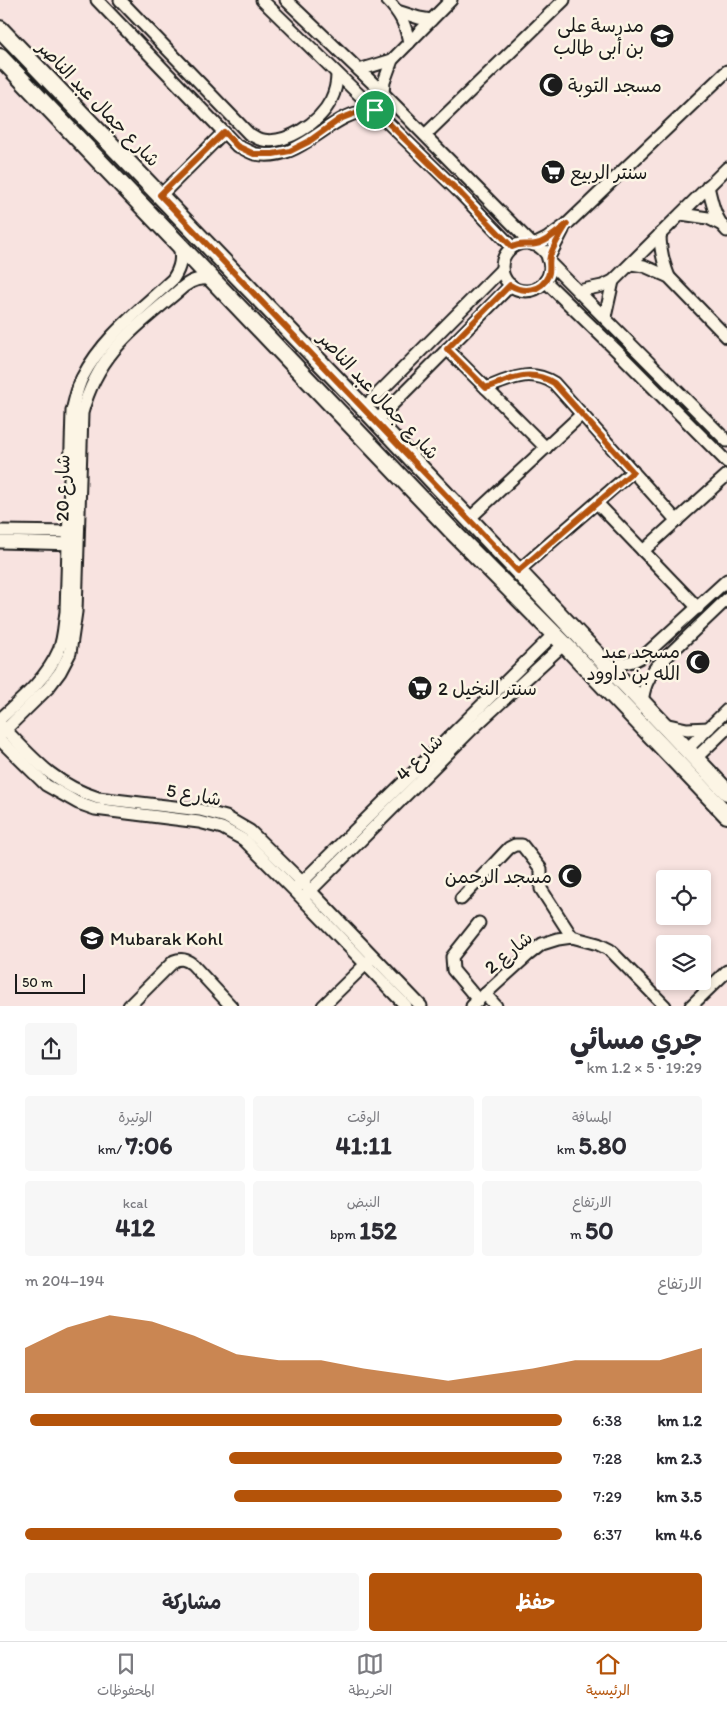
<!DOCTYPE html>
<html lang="ar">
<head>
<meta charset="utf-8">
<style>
  :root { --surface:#fff; --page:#f7f7f7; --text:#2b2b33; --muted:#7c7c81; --line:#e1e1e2; --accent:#b45309 }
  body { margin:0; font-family:Itim,"Playpen Sans Arabic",sans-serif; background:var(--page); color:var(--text); direction:rtl; height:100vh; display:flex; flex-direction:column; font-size:19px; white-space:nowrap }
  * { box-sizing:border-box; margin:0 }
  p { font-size:16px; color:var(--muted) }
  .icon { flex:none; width:28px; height:28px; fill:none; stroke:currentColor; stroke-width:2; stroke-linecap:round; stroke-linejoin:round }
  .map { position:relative; height:1006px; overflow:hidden; direction:ltr }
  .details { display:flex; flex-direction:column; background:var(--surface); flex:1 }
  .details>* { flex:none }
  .tools { position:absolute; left:656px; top:870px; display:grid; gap:10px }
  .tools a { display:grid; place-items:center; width:55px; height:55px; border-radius:5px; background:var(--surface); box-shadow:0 2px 8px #0003; font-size:25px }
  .scale { position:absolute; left:15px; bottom:12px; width:70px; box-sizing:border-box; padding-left:5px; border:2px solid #1c1c1c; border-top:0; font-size:14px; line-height:18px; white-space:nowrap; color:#1c1c1c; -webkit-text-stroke:4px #fcf5e5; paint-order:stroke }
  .pin { position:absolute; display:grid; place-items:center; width:42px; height:42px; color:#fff; margin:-21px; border:2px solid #fff; border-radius:50%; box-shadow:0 1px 5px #0007 }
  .round { display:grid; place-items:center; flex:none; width:52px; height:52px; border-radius:5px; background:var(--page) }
  .head { display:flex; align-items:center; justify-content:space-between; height:85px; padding:0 25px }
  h1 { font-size:28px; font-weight:700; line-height:38px }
  .metrics { display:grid; grid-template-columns:repeat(3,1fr); gap:8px; height:85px; padding:5px 25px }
  .metrics div { display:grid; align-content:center; border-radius:5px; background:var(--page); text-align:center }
  .metrics b { font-size:25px; font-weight:700 }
  .metrics small { font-size:14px; font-weight:400 }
  .metrics p { font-size:14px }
  .chart { height:140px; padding:10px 25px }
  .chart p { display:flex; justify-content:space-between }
  .chart svg { width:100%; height:90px; margin-top:5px; fill:var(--accent); opacity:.7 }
  .cta { display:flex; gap:10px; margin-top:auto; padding:10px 25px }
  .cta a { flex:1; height:58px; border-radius:5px; background:var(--accent); color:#fff; font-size:20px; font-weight:700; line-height:58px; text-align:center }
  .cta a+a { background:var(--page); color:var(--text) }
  ul { padding:0 25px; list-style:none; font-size:16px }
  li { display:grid; grid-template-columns:80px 60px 1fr; align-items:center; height:38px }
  li i { height:12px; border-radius:6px; background:var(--accent) }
  .tab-bar { display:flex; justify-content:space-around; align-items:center; height:70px; border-top:1px solid var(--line); background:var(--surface); font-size:14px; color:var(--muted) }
  .tab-bar a { display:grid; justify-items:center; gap:2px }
  .tab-bar .active { color:var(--accent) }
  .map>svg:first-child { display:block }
</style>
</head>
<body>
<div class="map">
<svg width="727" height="1006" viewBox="0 0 727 1006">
  <rect width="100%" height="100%" fill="#f8e3e0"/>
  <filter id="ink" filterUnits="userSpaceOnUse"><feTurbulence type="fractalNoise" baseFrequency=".02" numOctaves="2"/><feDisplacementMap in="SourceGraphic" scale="10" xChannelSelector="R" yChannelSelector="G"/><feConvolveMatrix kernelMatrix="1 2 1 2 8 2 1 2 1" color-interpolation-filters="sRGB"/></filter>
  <g filter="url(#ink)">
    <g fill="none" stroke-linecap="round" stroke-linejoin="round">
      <defs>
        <g id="street">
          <path d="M97,0L237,146C243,148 249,152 255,154C304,164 328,110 375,110"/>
          <path d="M120,0L249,134C252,135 256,138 259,139C285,147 320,122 331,100C335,92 337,83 337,74"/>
          <polyline points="262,0 461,194 512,247"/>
          <polyline points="286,0 383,93 532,244"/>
          <path d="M387,0C400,13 406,25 409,43"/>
          <polyline points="397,11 419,18 431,20"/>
          <polyline points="359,70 392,60"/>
          <polyline points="383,93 384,82 392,60 451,0"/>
          <polyline points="425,135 564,0"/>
          <path d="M708,186C712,203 715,219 727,231"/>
          <polyline points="161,195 224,132"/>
          <polyline points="681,214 708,218 720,224"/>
          <path d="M660,234C660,250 663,262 669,277"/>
          <circle cx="526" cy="267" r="24"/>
          <polyline points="534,245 546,239 567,224 727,71"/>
          <polyline points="548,259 563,230"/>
          <polyline points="549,262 727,441"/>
          <polyline points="631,264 644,266 669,277 727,337"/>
          <polyline points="545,281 616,350 727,462"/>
          <polyline points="578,291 602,286 613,281 727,168"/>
          <polyline points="605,317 613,281"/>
          <polyline points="447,349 546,448"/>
          <path d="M486,388C511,379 529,368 554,383L677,521"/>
          <polyline points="364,408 502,269"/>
          <polyline points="376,421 511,285"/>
          <polyline points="597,503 698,608"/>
          <polyline points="469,519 582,414"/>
          <polyline points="0,531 75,532"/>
          <polyline points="0,542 76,544"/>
          <polyline points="643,551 727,475"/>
          <polyline points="518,571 633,471"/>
          <polyline points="608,667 633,661 645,655 727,580"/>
          <path d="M642,702C644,688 647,679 656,667L727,599"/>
          <path d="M0,719C22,699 47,678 59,650C64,638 64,624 66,612L72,411C75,400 77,388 82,378C103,337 140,310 173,279C181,267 182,258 179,244"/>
          <polyline points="664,724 687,729 709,728"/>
          <path d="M1,725C33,758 53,784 98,798L200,810L226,817L250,831L302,882L421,1006"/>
          <path d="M0,735L48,688L60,672L70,653L76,612L82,413C99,350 137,327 183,287C193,279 201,278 213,279"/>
          <polyline points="0,740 46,785 78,803 95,809 199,822 222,828 244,840 294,890 406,1006"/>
          <polyline points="687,749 727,710"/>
          <polyline points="696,758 727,728"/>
          <polyline points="297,887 554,634"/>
          <polyline points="305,896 471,730 564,644"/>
          <polyline points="461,899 509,848 515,845 522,845 541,869 541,889 572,937"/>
          <polyline points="485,994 496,1006"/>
          <polyline points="478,1000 453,970 452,957 479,923"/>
          <path d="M129,1006L174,961C181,958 186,959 192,964L231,1006"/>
          <polyline points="323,1006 370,960"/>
          <polyline points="472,1006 528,955 542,944 558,939 572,937 598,944 610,950 665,1006"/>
          <polyline points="691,1006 727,971"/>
        </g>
        <g id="secondary">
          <polyline points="0,29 364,408 727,792"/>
          <polyline points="0,57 454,533 564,644 727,815"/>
        </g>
      </defs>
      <use href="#street" stroke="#1c1c1c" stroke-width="15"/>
      <use href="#secondary" stroke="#1c1c1c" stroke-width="20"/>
      <use href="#street" stroke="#fcf5e5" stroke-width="11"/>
      <use href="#secondary" stroke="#fcf5e5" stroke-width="16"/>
    </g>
  </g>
  <g fill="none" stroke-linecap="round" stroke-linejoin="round" filter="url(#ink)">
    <defs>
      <path id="route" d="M363,110H375L461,194L512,247C522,242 527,246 536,244C547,242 558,231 567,224C560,235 554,245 550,256C548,263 551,270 548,276C541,292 523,293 510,285L447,349L486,388C511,379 529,368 554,383L633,472L518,571L160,195L224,132L237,146L254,154H273L290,151L308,142L340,119Z"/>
    </defs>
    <use href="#route" stroke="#fff" stroke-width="10"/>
    <use href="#route" stroke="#b45309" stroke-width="6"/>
  </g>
  <defs>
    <symbol id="school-disc" viewBox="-11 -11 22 22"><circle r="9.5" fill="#1c1c1c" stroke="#fcf5e5"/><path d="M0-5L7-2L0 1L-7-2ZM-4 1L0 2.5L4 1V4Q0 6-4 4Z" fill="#fff"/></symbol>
    <symbol id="mosque-disc" viewBox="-11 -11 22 22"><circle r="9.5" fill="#1c1c1c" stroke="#fcf5e5"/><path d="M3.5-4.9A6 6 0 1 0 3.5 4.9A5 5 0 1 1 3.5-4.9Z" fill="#fff"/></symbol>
    <symbol id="supermarket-disc" viewBox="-11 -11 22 22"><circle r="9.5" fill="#1c1c1c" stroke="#fcf5e5"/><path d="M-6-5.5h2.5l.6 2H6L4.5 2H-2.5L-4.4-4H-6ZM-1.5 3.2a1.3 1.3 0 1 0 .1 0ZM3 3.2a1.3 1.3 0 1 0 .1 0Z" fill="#fff"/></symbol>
    <symbol id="university-disc" viewBox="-11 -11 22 22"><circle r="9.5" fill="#1c1c1c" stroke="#fcf5e5"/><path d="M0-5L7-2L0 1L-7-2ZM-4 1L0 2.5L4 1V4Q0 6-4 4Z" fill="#fff"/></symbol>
  </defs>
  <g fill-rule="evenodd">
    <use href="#school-disc" x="648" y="22" width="28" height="28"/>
    <use href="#mosque-disc" x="537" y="71" width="28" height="28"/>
    <use href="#supermarket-disc" x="539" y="158" width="28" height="28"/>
    <use href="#mosque-disc" x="684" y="648" width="28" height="28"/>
    <use href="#supermarket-disc" x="406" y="674" width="28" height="28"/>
    <use href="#mosque-disc" x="556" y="862" width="28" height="28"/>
    <use href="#university-disc" x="78" y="924" width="28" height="28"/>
  </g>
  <g text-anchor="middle" stroke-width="5" stroke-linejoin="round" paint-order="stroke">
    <g font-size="19" fill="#1c1c1c" stroke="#fcf5e5" text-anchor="start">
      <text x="644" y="32" text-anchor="end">مدرسة على<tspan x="644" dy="22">بن أبى طالب</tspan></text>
      <text x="568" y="92">مسجد التوبة</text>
      <text x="570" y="179">سنتر الربيع</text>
      <text x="680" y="658" text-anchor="end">مسجد عبد<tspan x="680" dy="22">الله بن داوود</tspan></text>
      <text x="438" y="695">سنتر النخيل 2</text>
      <text x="552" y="883" text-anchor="end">مسجد الرحمن</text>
      <text x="110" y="945">Mubarak Kohl</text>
    </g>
    <g font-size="19" fill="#1c1c1c" stroke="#fcf5e5">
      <text transform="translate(99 103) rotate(46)" y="7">شارع جمال عبد الناصر</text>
      <text transform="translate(379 395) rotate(47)" y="7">شارع جمال عبد الناصر</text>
      <text transform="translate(62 488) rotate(-89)" y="7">شارع 20</text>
      <text transform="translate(419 757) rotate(-45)" y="7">شارع 4</text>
      <text transform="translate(194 794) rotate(10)" y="7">شارع 5</text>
      <text transform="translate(508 952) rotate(-39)" y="7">شارع 2</text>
    </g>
  </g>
</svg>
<div class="tools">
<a><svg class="icon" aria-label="locate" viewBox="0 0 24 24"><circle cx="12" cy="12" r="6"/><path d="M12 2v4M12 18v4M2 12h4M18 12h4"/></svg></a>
<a><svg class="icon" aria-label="layers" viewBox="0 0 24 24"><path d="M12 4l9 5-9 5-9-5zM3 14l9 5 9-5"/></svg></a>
</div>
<div class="scale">50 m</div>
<div class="pin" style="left:375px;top:110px;background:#1e9e55"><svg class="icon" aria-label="arrive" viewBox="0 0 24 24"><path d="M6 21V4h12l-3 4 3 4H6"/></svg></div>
</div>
<section class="details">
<div class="head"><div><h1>جري مسائي</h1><p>19:29 · 5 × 1.2 km</p></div><a class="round"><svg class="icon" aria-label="share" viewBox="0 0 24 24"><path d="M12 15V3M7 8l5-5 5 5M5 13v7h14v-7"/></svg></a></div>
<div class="metrics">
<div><p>المسافة</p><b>5.80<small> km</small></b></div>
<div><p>الوقت</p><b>41:11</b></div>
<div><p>الوتيرة</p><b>7:06<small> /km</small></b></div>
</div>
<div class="metrics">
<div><p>الارتفاع</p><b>50<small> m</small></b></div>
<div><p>النبض</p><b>152<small> bpm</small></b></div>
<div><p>kcal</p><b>412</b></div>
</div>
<div class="chart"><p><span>الارتفاع</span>194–204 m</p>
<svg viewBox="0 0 160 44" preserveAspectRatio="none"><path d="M0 44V22L10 12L20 6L30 9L40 16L50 25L60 28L70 28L80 32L90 35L100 38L110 35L120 32L130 28L140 28L150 28L160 22V44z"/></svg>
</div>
<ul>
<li><b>1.2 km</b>6:38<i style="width:99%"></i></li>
<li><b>2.3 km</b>7:28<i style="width:62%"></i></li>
<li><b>3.5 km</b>7:29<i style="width:61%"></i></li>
<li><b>4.6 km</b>6:37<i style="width:100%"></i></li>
</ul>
<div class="cta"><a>حفظ</a><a>مشاركة</a></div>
</section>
<nav class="tab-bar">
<a class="active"><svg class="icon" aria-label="home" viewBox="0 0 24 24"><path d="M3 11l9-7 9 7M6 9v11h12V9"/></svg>الرئيسية</a>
<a><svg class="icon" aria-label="map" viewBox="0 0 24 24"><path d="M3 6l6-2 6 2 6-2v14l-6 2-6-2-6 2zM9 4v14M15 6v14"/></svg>الخريطة</a>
<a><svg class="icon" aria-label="saved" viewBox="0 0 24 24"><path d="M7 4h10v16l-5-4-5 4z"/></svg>المحفوظات</a>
</nav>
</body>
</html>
